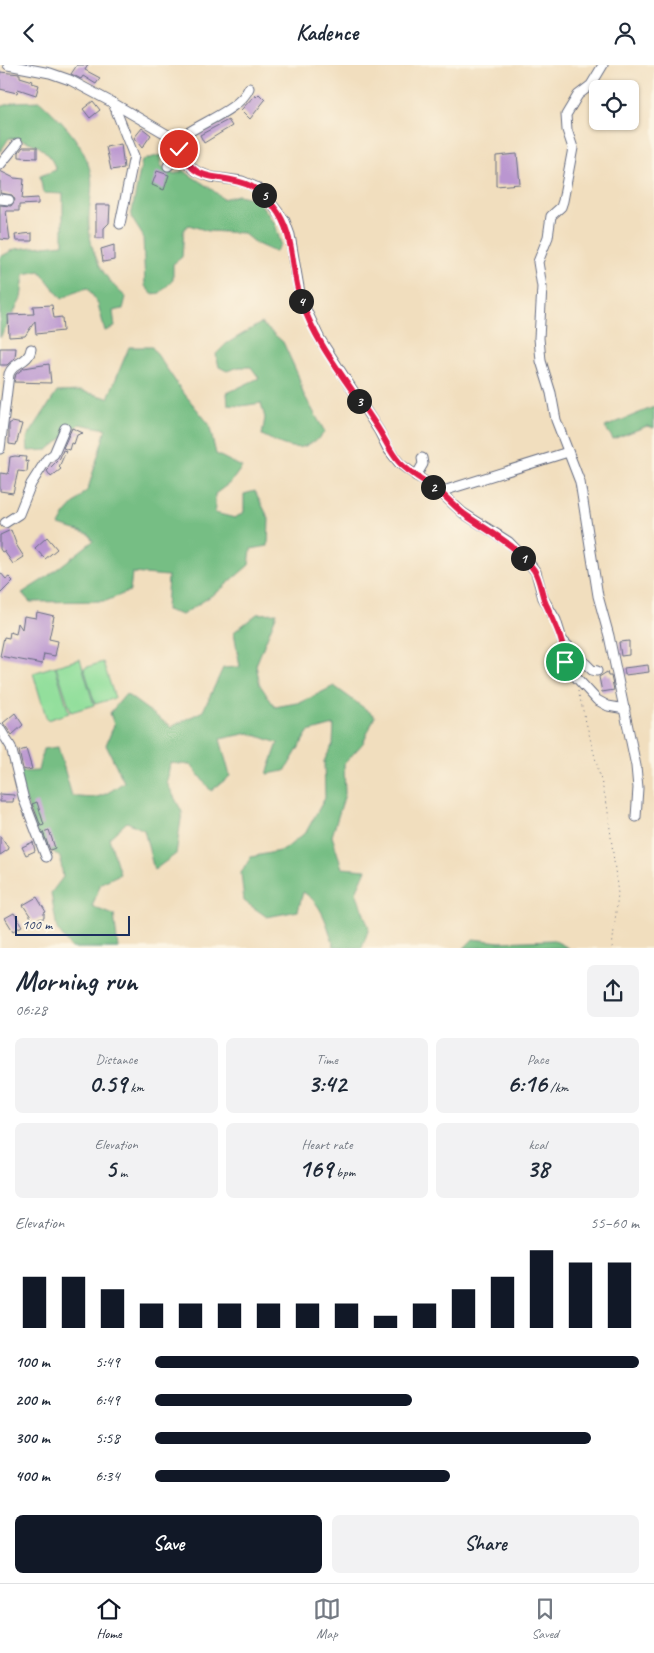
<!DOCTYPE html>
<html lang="en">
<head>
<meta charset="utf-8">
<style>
  :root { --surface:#fff; --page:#f2f2f3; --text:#1f2937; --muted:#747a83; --line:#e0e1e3; --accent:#111827 }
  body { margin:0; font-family:Caveat,sans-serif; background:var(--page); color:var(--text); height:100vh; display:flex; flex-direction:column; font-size:19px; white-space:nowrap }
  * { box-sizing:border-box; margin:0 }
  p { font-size:16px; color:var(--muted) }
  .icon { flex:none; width:28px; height:28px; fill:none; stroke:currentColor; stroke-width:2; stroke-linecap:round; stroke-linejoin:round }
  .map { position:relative; height:883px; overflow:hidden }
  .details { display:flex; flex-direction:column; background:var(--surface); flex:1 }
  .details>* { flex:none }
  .tools { position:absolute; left:589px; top:15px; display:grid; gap:10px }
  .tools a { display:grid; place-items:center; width:50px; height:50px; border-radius:8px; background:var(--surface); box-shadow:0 1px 4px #0004; font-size:25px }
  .scale { position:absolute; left:15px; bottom:12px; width:115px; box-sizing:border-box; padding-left:5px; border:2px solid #1b2f5e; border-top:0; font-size:14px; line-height:18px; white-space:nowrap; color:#1b2f5e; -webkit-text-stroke:4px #fcf5e5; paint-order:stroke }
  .pin { position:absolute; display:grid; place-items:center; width:42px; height:42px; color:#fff; margin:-21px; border:2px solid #fff; border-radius:50%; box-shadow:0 1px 5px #0007 }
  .km { position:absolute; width:25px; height:25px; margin:-12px; border-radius:50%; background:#222; color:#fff; font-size:14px; line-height:25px; text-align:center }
  .round { display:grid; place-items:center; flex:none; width:52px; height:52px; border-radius:8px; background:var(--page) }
  .overview { display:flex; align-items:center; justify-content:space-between; height:85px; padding:0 15px }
  h1 { font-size:28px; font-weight:800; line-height:38px }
  .figures { display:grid; grid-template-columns:repeat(3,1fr); gap:8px; height:85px; padding:5px 15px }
  .figures div { display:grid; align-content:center; border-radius:8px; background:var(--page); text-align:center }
  .figures b { font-size:25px; font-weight:800 }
  .figures small { font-size:14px; font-weight:400 }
  .figures p { font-size:14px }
  .chart { height:140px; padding:10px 15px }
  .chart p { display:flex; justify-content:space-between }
  .chart svg { width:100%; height:90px; margin-top:5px; stroke:var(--accent); stroke-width:6 }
  .cta { display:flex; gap:10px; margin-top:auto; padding:10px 15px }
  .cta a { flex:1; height:58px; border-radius:8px; background:var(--accent); color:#fff; font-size:20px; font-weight:800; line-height:58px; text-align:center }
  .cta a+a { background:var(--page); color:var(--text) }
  ul { padding:0 15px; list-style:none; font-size:16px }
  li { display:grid; grid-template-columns:80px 60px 1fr; align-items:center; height:38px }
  li i { height:12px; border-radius:6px; background:var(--accent) }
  header { display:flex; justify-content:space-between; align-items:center; height:65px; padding:0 15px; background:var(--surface); font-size:22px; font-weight:800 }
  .tab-bar { display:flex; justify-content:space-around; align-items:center; height:70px; border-top:1px solid var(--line); background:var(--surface); font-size:14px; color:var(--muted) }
  .tab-bar a { display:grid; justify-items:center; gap:2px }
  .tab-bar .on { color:var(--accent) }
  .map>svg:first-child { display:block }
</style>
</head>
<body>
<header><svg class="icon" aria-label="back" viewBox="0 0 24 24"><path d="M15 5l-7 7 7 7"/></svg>Kadence<svg class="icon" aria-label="person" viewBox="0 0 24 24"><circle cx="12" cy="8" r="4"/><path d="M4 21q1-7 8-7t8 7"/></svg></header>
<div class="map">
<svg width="654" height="883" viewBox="0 0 654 883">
  <rect width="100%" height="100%" fill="#fcf5e5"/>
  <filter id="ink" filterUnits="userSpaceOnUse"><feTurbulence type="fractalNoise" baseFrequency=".02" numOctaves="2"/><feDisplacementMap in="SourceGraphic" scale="10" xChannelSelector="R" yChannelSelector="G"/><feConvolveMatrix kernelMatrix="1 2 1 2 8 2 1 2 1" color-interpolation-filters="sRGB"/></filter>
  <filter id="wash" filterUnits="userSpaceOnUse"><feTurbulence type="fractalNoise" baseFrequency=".0096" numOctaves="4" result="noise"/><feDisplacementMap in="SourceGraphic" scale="20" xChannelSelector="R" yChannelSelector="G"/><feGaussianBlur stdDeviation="1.12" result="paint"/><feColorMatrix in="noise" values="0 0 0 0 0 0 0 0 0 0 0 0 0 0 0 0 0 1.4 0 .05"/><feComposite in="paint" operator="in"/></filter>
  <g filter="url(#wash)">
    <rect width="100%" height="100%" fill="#f1debe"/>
    <g fill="#93df9c" stroke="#57877d">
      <polygon points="80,594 94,640 71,647 56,601"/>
      <polygon points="103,597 115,633 95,639 84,603"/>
      <polygon points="55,601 69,648 47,655 33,608"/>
    </g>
    <g fill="#76be84" stroke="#487671">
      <path d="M40,36C62,57 85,78 91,110C93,121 90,136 89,148C87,182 100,211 126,232L123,244L113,246L115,262L105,266L98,239L88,223L76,226L62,234L40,206L24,209L21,234L0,273V192L15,184L63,179V129L43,128L40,111L56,105C48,81 31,76 9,73L0,87V42L15,37Z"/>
      <path d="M161,90V101L175,109L183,105C196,115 211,122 223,134L238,130L257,134L275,159L281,179L275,187L255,178L243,168L208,166L189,160L184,164L182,192L173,199V215L160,228L152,229L145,221L143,171L131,152L142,95Z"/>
      <path d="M261,258L283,277L298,310L303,328L325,367C302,391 288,383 262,370L265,353L261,338L241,341L228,340L227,328L259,313L251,302H239L227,306L219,302L216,289L226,279Z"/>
      <polygon points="129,282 152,282 182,326 209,359 216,389 242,402 231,417 215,429 215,448 235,453 244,447 244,429 255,426 269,454 268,481 251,484 249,500 220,525 182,550 166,545 168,511 132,508 130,526 106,536 30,537 22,528 44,514 93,476 89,469 59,460 65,449 88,424 106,364 80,359 48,385 28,386 27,373 57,327 81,326 108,333"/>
      <polygon points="654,342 654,363 647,361 613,374 605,362"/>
      <path d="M277,548L256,600L260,620L275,642L302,637L334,621L375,651L363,678L344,699L345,729L332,771L342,803L366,805L356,827L369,863L362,883L334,882C327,860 323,839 303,827L298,846L267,852L244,836L241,808L251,792L284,785L306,767L325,733L324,696L333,679L334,660L308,667L285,706L267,709L278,678L249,668L220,674L230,711L211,726L191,700L170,698L167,718L182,747L176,789L154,805L144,765L127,757L109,773L120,809L101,818L92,842L114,850L118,883H71L57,864L51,828L63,812L60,792L39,776L17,707L38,706L43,684L58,682L72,731C98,735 103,732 124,717L106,680L114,660L110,648L126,629L171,662L203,646L223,603L240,602L234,567L257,549Z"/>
      <polygon points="473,874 500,877 553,875 569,883 464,883"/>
    </g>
    <g id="blocks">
      <g fill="#ba96d0">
        <polygon points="77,0 88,0 85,5 100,13 96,19 83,11 81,14 71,9"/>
        <polygon points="0,7 20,9 20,12 33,16 32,18 39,20 36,30 18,24 17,28 0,24"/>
        <polygon points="259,29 265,35 250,54 241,45 255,30 256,32"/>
        <polygon points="93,36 100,45 90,53 83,44"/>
        <polygon points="228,55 232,61 204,78 200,70"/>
        <polygon points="142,63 151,70 142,83 134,73"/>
        <polygon points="121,79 124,103 111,105 106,82"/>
        <polygon points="23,82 37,82 37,93 19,92 19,87"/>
        <polygon points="517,89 520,119 496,121 496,91"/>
        <polygon points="0,106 14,113 24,114 22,134 38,133 38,139 19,140 19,146 6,146 10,175 0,174 0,140 11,141 15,135 12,130 0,128"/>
        <polygon points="157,106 169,110 164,125 152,120"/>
        <polygon points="96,140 110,140 109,158 104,163 104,173 96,173"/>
        <polygon points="32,168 32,176 16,176 15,170"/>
        <polygon points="114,180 114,195 103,197 101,184"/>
        <polygon points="52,240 54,253 62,252 63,266 36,269 35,256 25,271 9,272 8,250 34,249 33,241"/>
        <polygon points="0,283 16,283 15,293 7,300 0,300"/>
        <polygon points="49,299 51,318 14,317 16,309 24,303"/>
        <polygon points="12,357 22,359 16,380 9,379 9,359"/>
        <polygon points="72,363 83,368 77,370 74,379 71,378 69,385 63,383"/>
        <polygon points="63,385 66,386 59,402 61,404 51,412 47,406 60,393"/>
        <polygon points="15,391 26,392 25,397 28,396 27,407 18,406 13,428 0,426 0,408 8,409 10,392"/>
        <polygon points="11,465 17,481 24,492 13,499 4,486 2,487 0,484 0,470"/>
        <polygon points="47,472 57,484 45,494 35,483"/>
        <polygon points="0,507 6,514 9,512 13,516 0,529"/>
        <polygon points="37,547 54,551 49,574 58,576 55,591 44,589 42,599 0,591 4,572 9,573 10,567 16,569 18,558 22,564 24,551 36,553"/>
        <polygon points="629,576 629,590 621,591 619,577"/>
        <polygon points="648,600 649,607 625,610 624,603"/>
        <polygon points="607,607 608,611 611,611 614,625 602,627 599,612"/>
        <polygon points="15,648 23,660 12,670 3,658"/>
        <polygon points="26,684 32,704 27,705 23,704 19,686"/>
        <polygon points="0,729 14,730 13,737 0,737"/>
        <polygon points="37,737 44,760 41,761 32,739"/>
        <polygon points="49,765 55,783 50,785 43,767"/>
        <polygon points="0,771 9,784 0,790"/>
        <polygon points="33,777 35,786 26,790 22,782"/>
        <polygon points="37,832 46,847 44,848 44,853 33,855 23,840"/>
        <polygon points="14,848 22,861 13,866 5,853"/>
      </g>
    </g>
  </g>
  <g filter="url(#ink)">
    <use href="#blocks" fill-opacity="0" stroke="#666c80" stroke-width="1"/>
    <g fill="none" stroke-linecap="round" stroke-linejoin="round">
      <defs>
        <g id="minor">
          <polyline points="8,0 50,8 70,15 113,38 134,91 120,159"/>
          <polyline points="603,0 591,20 578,30 566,50 567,65 573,83 563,136 561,142 551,151 548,172 538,197 542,222 539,273 541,296 551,328 556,355 580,417 598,531 609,571 636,701 638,723 636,752"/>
          <polyline points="113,38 173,73 187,98 196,106 211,112 242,116 256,122 274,142 285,156 290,170 301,234 320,274 379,366 388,384 400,399 440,427"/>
          <path d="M175,77C193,60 240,46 249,23"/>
          <polyline points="0,100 18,78"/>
          <polyline points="168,101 178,91 179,84"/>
          <polyline points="0,134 9,135"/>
          <path d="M0,384L9,309C13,297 29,298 31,284"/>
          <polyline points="568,387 440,427 463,448 509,477 529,498 536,507 543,533 556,555 564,581 565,597 574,610 597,635 608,641 625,644"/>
          <polyline points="416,411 423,399 422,393"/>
          <polyline points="5,458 19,449 31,419 47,394 54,389 65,363"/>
          <polyline points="563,576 592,605 597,606"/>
          <polyline points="0,664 11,682 24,735 46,792"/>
        </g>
      </defs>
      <use href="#minor" stroke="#666c80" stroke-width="11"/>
      <polyline stroke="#666c80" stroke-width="1" stroke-dasharray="1 4" stroke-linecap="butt" points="578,626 607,739 618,829 612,883"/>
      <use href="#minor" stroke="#fff" stroke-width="9"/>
    </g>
  </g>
  <g fill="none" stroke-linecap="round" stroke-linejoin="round" filter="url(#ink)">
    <defs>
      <path id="route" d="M179,84C184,92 188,100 195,105C201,110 212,112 220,113C246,117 258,121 274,142C296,170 290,203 301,235C317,283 353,323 379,365C386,376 390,387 399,397C408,407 421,414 432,421C444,429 453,440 464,449C489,467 516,479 534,505C540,514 541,527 545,537C554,557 564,574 565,597"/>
    </defs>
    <use href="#route" stroke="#fff" stroke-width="10"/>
    <use href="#route" stroke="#e11d48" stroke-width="6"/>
  </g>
</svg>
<div class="tools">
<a><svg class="icon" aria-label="locate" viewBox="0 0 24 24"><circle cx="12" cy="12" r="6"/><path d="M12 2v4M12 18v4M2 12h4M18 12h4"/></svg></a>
</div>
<div class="scale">100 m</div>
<div class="pin" style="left:565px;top:597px;background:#1e9e55"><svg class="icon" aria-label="arrive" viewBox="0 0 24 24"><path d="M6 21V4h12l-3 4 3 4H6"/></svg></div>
<div class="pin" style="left:179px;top:84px;background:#d93025"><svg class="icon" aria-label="check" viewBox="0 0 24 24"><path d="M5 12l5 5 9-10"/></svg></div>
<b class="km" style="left:523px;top:493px">1</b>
<b class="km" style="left:433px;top:422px">2</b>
<b class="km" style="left:359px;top:336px">3</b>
<b class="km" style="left:301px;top:236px">4</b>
<b class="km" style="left:264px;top:130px">5</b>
</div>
<section class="details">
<div class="overview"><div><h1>Morning run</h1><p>06:28</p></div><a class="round"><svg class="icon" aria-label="share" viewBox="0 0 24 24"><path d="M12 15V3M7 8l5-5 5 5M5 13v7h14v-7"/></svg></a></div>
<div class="figures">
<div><p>Distance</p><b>0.59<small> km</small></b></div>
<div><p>Time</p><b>3:42</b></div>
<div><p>Pace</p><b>6:16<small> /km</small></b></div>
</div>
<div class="figures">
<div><p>Elevation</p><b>5<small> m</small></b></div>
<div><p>Heart rate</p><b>169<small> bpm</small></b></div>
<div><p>kcal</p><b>38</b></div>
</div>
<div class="chart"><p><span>Elevation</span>55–60 m</p>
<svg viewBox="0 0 160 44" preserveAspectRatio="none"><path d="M5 44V19M15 44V19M25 44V25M35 44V32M45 44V32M55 44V32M65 44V32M75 44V32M85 44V32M95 44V38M105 44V32M115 44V25M125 44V19M135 44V6M145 44V12M155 44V12"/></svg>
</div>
<ul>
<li><b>100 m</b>5:49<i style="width:100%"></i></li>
<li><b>200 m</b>6:49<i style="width:53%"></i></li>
<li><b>300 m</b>5:58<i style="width:90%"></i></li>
<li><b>400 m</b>6:34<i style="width:61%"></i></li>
</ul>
<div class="cta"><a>Save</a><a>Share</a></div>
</section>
<nav class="tab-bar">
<a class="on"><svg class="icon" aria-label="home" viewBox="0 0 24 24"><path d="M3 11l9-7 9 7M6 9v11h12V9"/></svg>Home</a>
<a><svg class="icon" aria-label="map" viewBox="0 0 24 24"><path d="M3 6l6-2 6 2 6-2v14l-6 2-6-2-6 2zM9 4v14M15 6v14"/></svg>Map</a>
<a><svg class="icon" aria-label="saved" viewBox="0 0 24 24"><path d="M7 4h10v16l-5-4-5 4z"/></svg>Saved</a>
</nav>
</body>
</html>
